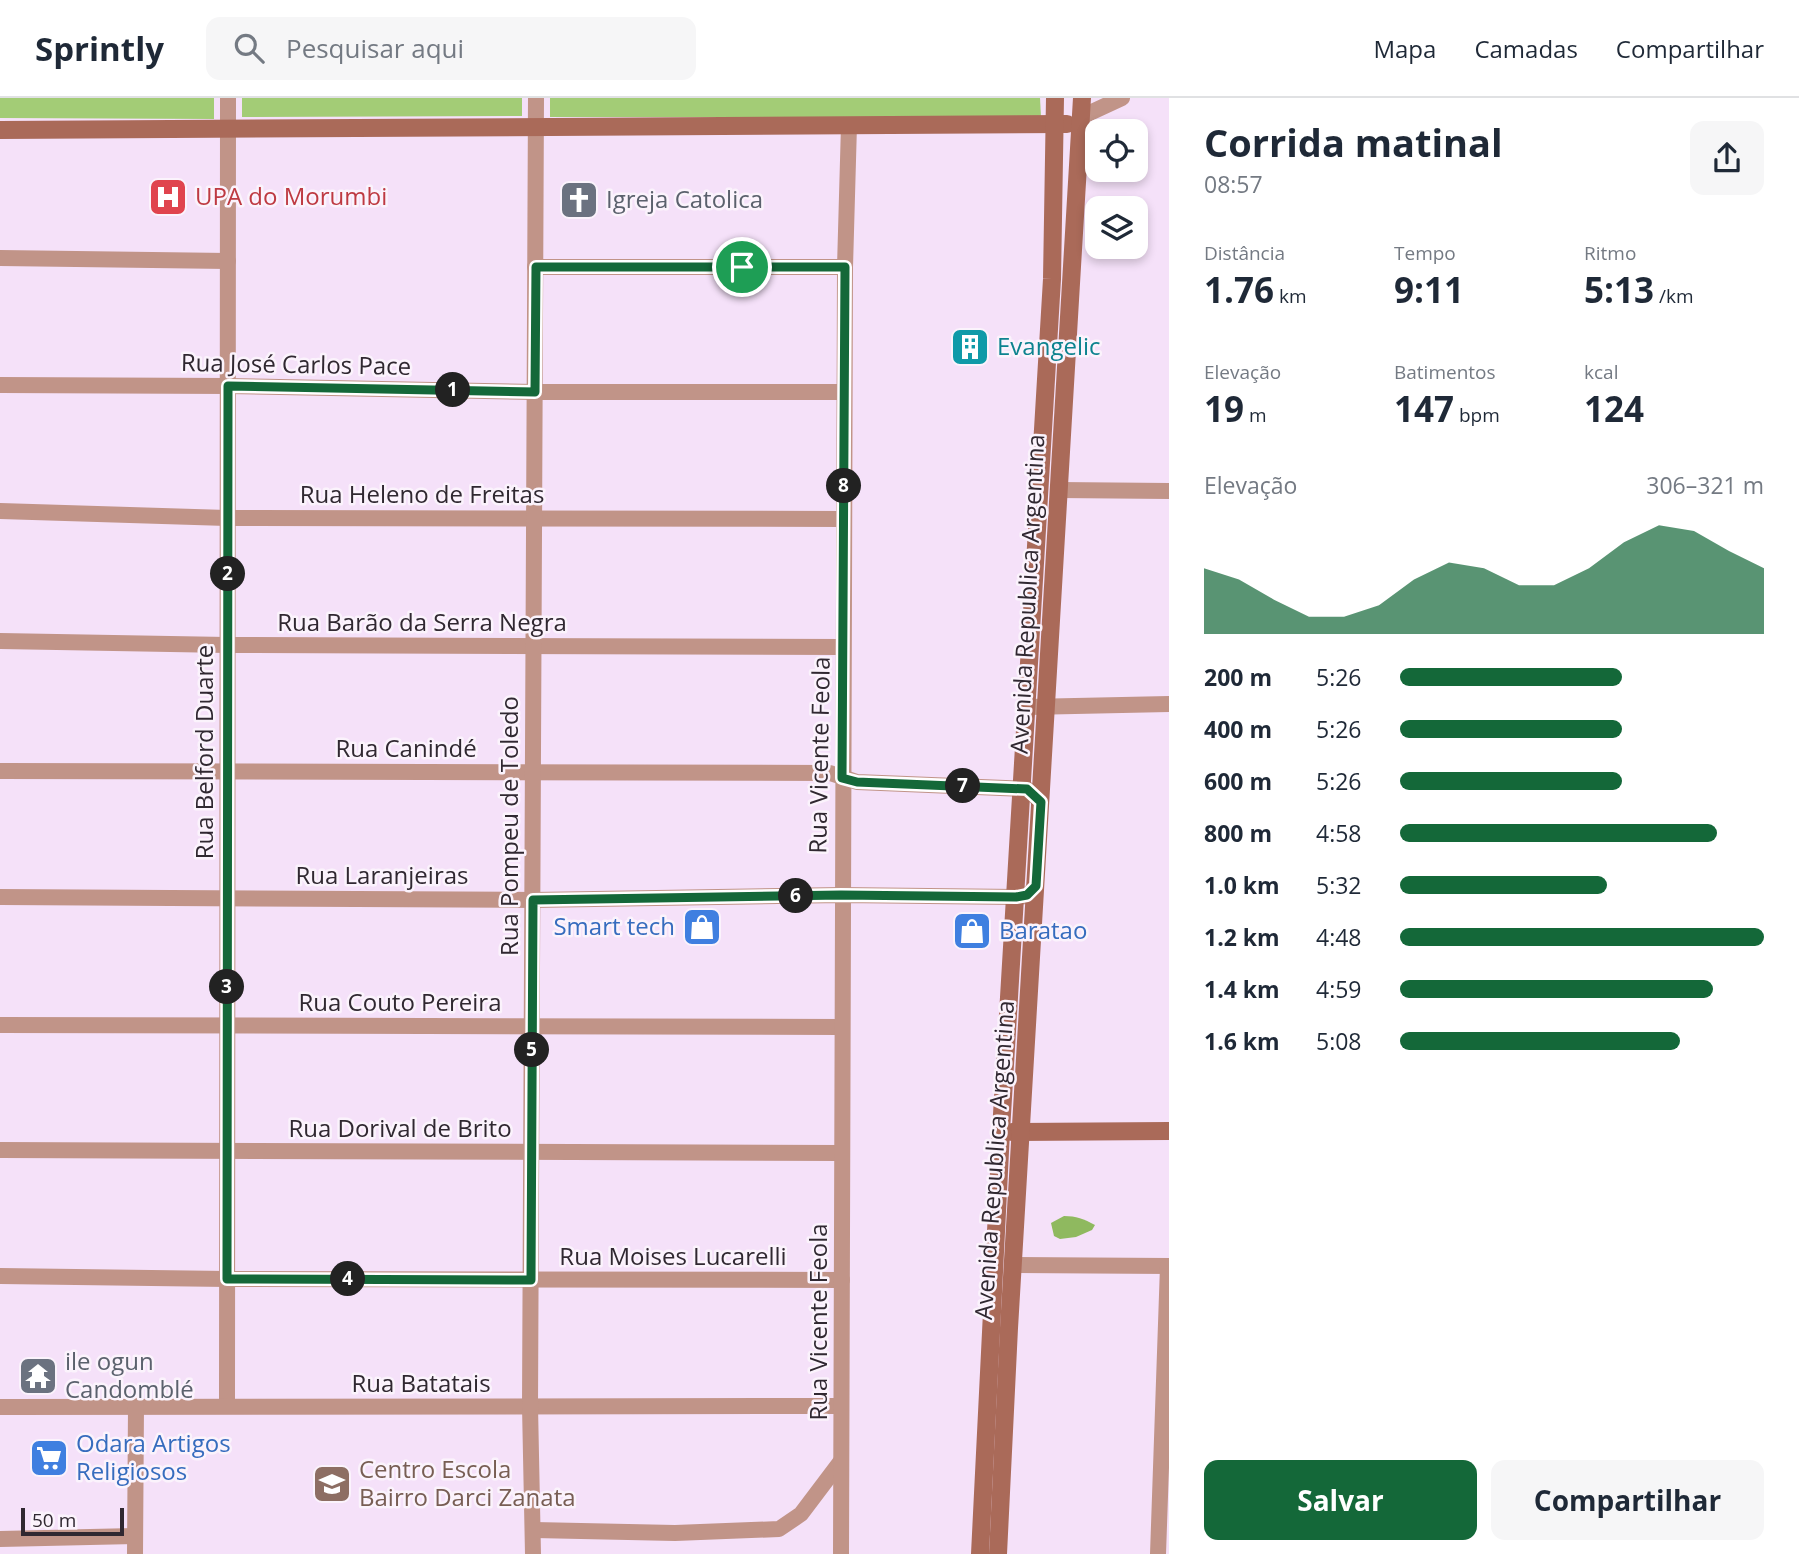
<!DOCTYPE html>
<html lang="pt">
<head>
<meta charset="utf-8">
<style>
  :root { --surface:#fff; --page:#f6f6f7; --text:#1f2937; --muted:#747a83; --line:#e0e1e3; --accent:#146839 }
  body { margin:0; font-family:"Open Sans",sans-serif; background:var(--page); color:var(--text); height:100vh; display:flex; flex-direction:column; font-size:26px; white-space:nowrap }
  * { box-sizing:border-box; margin:0 }
  p { font-size:23px; color:var(--muted) }
  .icon { flex:none; width:38px; height:38px; fill:none; stroke:currentColor; stroke-width:2; stroke-linecap:round; stroke-linejoin:round }
  .map { position:relative; flex:1; overflow:hidden }
  .drawer { display:flex; flex-direction:column; background:var(--surface); width:630px }
  .drawer>* { flex:none }
  .tools { position:absolute; left:1085px; top:21px; display:grid; gap:14px }
  .tools a { display:grid; place-items:center; width:63px; height:63px; border-radius:14px; background:var(--surface); box-shadow:0 4px 10px #0003; font-size:35px }
  .scale { position:absolute; left:21px; bottom:18px; width:103px; box-sizing:border-box; padding-left:7px; border:4px solid #302831; border-top:0; font-size:19px; line-height:24px; white-space:nowrap; color:#302831; -webkit-text-stroke:5px #fbf3fc; paint-order:stroke }
  .pin { position:absolute; display:grid; place-items:center; width:60px; height:60px; color:#fff; margin:-30px; border:4px solid #fff; border-radius:50%; box-shadow:0 2px 7px #0007 }
  .km { position:absolute; width:35px; height:35px; margin:-18px; border-radius:50%; background:#222; color:#fff; font-size:19px; line-height:35px; text-align:center }
  .round { display:grid; place-items:center; flex:none; width:74px; height:74px; border-radius:14px; background:var(--page) }
  .summary { display:flex; align-items:center; justify-content:space-between; height:119px; padding:0 35px }
  h1 { font-size:38px; font-weight:700; line-height:52px }
  .figures { display:grid; grid-template-columns:repeat(3,1fr); gap:10px; height:119px; padding:7px 35px }
  .figures div { display:grid; align-content:center }
  .figures b { font-size:35px; font-weight:700 }
  .figures small { font-size:19px; font-weight:400 }
  .figures p { font-size:19px }
  .chart { height:196px; padding:14px 35px }
  .chart p { display:flex; justify-content:space-between }
  .chart svg { width:100%; height:126px; margin-top:7px; fill:var(--accent); opacity:.7 }
  .button { display:flex; gap:14px; margin-top:auto; padding:14px 35px }
  .button a { flex:1; height:80px; border-radius:14px; background:var(--accent); color:#fff; font-size:28px; font-weight:700; line-height:80px; text-align:center }
  .button a+a { background:var(--page); color:var(--text) }
  ul { padding:0 35px; list-style:none; font-size:23px }
  li { display:grid; grid-template-columns:112px 84px 1fr; align-items:center; height:52px }
  li i { height:18px; border-radius:9px; background:var(--accent) }
  header { display:flex; align-items:center; gap:42px; box-sizing:border-box; height:98px; padding:0 35px; background:var(--surface); border-bottom:2px solid var(--line) }
  header strong { font-size:33px }
  nav { display:flex; gap:38px; margin-inline-start:auto; font-size:24px }
  .search { width:490px; height:63px; background:var(--page); display:flex; align-items:center; gap:18px; box-sizing:border-box; padding:0 24px; border-radius:14px; color:var(--muted); font-size:26px }
  main { display:flex; flex:1; min-height:0 }
  .map>svg:first-child { display:block }
</style>
</head>
<body>
<header>
<strong>Sprintly</strong>
<div class="search"><svg class="icon" aria-label="search" viewBox="0 0 24 24"><circle cx="10" cy="10" r="6"/><path d="M15 15l6 6"/></svg>Pesquisar aqui</div>
<nav><a>Mapa</a><a>Camadas</a><a>Compartilhar</a></nav>
</header>
<main>
<div class="map">
<svg width="1169" height="1456" viewBox="0 0 1169 1456">
  <rect width="100%" height="100%" fill="#f5e1f9"/>
  <g fill="#a3cc76">
    <polygon points="0,0 214,0 214,21 0,20"/>
    <polygon points="242,0 522,0 522,18 242,19"/>
    <polygon points="550,0 1040,0 1041,19 550,19"/>
  </g>
  <path fill="#8fb95f" d="M1064,1118C1076,1118 1084,1121 1095,1127L1092,1132L1076,1139L1060,1141L1054,1138L1051,1125Z"/>
  <g fill="none" stroke-linecap="round" stroke-linejoin="round">
    <g stroke="#c19488" stroke-width="16">
      <polyline points="1081,19 1122,0"/>
      <polyline points="0,160 228,163"/>
      <polyline points="535,169 845,169"/>
      <polyline points="0,287 228,288 535,294 844,294"/>
      <polyline points="1058,392 1169,393"/>
      <polyline points="0,413 227,420 844,421"/>
      <polyline points="0,543 227,547 843,549"/>
      <polyline points="1028,609 1169,606"/>
      <polyline points="0,673 830,675 857,684 1027,691 1041,704"/>
      <polyline points="0,799 533,802 841,797 1016,799 1027,798 1036,788"/>
      <polyline points="0,927 842,929"/>
      <polyline points="0,1052 842,1055"/>
      <polyline points="1013,1167 1169,1168"/>
      <polyline points="0,1178 227,1181 842,1182"/>
      <polyline points="227,1308 228,0"/>
      <polyline points="0,1309 841,1308"/>
      <polyline points="534,1432 675,1435 779,1431 801,1416 841,1363"/>
      <polyline points="0,1441 135,1438"/>
      <polyline points="135,1456 136,1308"/>
      <polyline points="533,1456 530,1308 536,0"/>
      <polyline points="841,1456 845,169 849,27"/>
      <polyline points="1158,1456 1168,1168"/>
    </g>
    <g stroke="#aa6a59" stroke-width="18">
      <polyline points="0,32 1067,26"/>
      <polyline points="1012,1034 1169,1033"/>
      <polyline points="980,1456 1001,1033 1052,181 1055,0"/>
      <polyline points="998,1456 1009,1230 1082,0"/>
    </g>
  </g>
  <g fill="none" stroke-linecap="round" stroke-linejoin="round">
    <defs>
      <polygon id="route" points="536,169 845,169 842,680 857,684 1027,691 1041,704 1036,788 1027,797 1016,799 841,797 533,802 531,1182 227,1181 228,288 535,294"/>
    </defs>
    <use href="#route" stroke="#fff" stroke-width="14"/>
    <use href="#route" stroke="#146839" stroke-width="9"/>
  </g>
  <defs>
    <symbol id="hospital-square" viewBox="-11 -11 22 22"><rect x="-9" y="-9" width="18" height="18" rx="4" fill="#e0444e" stroke="#fbf3fc"/><path d="M-5-5h3v3.5h4V-5h3V5h-3V1.5h-4V5h-3Z" fill="#fff"/></symbol>
    <symbol id="church-square" viewBox="-11 -11 22 22"><rect x="-9" y="-9" width="18" height="18" rx="4" fill="#6b7280" stroke="#fbf3fc"/><path d="M-1.2-6h2.4v3.5h3.3v2.4h-3.3V6h-2.4V-.1h-3.3v-2.4h3.3Z" fill="#fff"/></symbol>
    <symbol id="building-square" viewBox="-11 -11 22 22"><rect x="-9" y="-9" width="18" height="18" rx="4" fill="#0f9aa8" stroke="#fbf3fc"/><path d="M-4-6H4V6H1V3H-1V6H-4ZM-2.5-4.3h1.7v1.8h-1.7ZM.8-4.3h1.7v1.8H.8ZM-2.5-1h1.7V.8h-1.7ZM.8-1h1.7V.8H.8Z" fill="#fff"/></symbol>
    <symbol id="shop-square" viewBox="-11 -11 22 22"><rect x="-9" y="-9" width="18" height="18" rx="4" fill="#3f7fe0" stroke="#fbf3fc"/><path d="M-5-2.5h2.3a2.7 3.5 0 0 1 5.4 0H5L5.5 6h-11ZM-1.5-2.5h3a1.5 2.3 0 0 0-3 0Z" fill="#fff"/></symbol>
    <symbol id="temple-square" viewBox="-11 -11 22 22"><rect x="-9" y="-9" width="18" height="18" rx="4" fill="#6b7280" stroke="#fbf3fc"/><path d="M0-6L5-2H3V0L6.5 2.5H4V6H1.5V3h-3V6H-4V2.5H-6.5L-3 0V-2H-5Z" fill="#fff"/></symbol>
    <symbol id="supermarket-square" viewBox="-11 -11 22 22"><rect x="-9" y="-9" width="18" height="18" rx="4" fill="#3f7fe0" stroke="#fbf3fc"/><path d="M-6-5.5h2.5l.6 2H6L4.5 2H-2.5L-4.4-4H-6ZM-1.5 3.2a1.3 1.3 0 1 0 .1 0ZM3 3.2a1.3 1.3 0 1 0 .1 0Z" fill="#fff"/></symbol>
    <symbol id="school-square" viewBox="-11 -11 22 22"><rect x="-9" y="-9" width="18" height="18" rx="4" fill="#8d6e63" stroke="#fbf3fc"/><path d="M0-5L7-2L0 1L-7-2ZM-4 1L0 2.5L4 1V4Q0 6-4 4Z" fill="#fff"/></symbol>
  </defs>
  <g fill-rule="evenodd">
    <use href="#hospital-square" x="146" y="77" width="44" height="44"/>
    <use href="#church-square" x="557" y="80" width="44" height="44"/>
    <use href="#building-square" x="948" y="227" width="44" height="44"/>
    <use href="#shop-square" x="680" y="807" width="44" height="44"/>
    <use href="#shop-square" x="950" y="811" width="44" height="44"/>
    <use href="#temple-square" x="16" y="1256" width="44" height="44"/>
    <use href="#supermarket-square" x="27" y="1338" width="44" height="44"/>
    <use href="#school-square" x="310" y="1364" width="44" height="44"/>
  </g>
  <g text-anchor="middle" stroke-width="5" stroke-linejoin="round" paint-order="stroke">
    <g font-size="24" fill="#be3a42" stroke="#fbf3fc" text-anchor="start">
      <text x="195" y="107">UPA do Morumbi</text>
    </g>
    <g font-size="24" fill="#5b616d" stroke="#fbf3fc" text-anchor="start">
      <text x="606" y="110">Igreja Catolica</text>
      <text x="65" y="1272">ile ogun<tspan x="65" dy="28">Candomblé</tspan></text>
    </g>
    <g font-size="24" fill="#0d838f" stroke="#fbf3fc" text-anchor="start">
      <text x="997" y="257">Evangelic</text>
    </g>
    <g font-size="24" fill="#302831" stroke="#fbf3fc">
      <text transform="translate(296 267) rotate(1)" y="8">Rua José Carlos Pace</text>
      <text x="422" y="405">Rua Heleno de Freitas</text>
      <text transform="translate(1028 496) rotate(-87)" y="8">Avenida Republica Argentina</text>
      <text x="422" y="533">Rua Barão da Serra Negra</text>
      <text x="406" y="659">Rua Canindé</text>
      <text transform="translate(205 654) rotate(-90)" y="8">Rua Belford Duarte</text>
      <text transform="translate(820 657) rotate(-89)" y="8">Rua Vicente Feola</text>
      <text transform="translate(510 728) rotate(-90)" y="8">Rua Pompeu de Toledo</text>
      <text x="382" y="786">Rua Laranjeiras</text>
      <text x="400" y="913">Rua Couto Pereira</text>
      <text x="400" y="1039">Rua Dorival de Brito</text>
      <text transform="translate(995 1062) rotate(-86)" y="8">Avenida Republica Argentina</text>
      <text x="673" y="1167">Rua Moises Lucarelli</text>
      <text transform="translate(819 1224) rotate(-90)" y="8">Rua Vicente Feola</text>
      <text x="421" y="1294">Rua Batatais</text>
    </g>
    <g font-size="24" fill="#366cbe" stroke="#fbf3fc" text-anchor="start">
      <text x="675" y="837" text-anchor="end">Smart tech</text>
      <text x="999" y="841">Baratao</text>
      <text x="76" y="1354">Odara Artigos<tspan x="76" dy="28">Religiosos</tspan></text>
    </g>
    <g font-size="24" fill="#785e54" stroke="#fbf3fc" text-anchor="start">
      <text x="359" y="1380">Centro Escola<tspan x="359" dy="28">Bairro Darci Zanata</tspan></text>
    </g>
  </g>
</svg>
<div class="tools">
<a><svg class="icon" aria-label="locate" viewBox="0 0 24 24"><circle cx="12" cy="12" r="6"/><path d="M12 2v4M12 18v4M2 12h4M18 12h4"/></svg></a>
<a><svg class="icon" aria-label="layers" viewBox="0 0 24 24"><path d="M12 4l9 5-9 5-9-5zM3 14l9 5 9-5"/></svg></a>
</div>
<div class="scale">50 m</div>
<div class="pin" style="left:742px;top:169px;background:#1e9e55"><svg class="icon" aria-label="arrive" viewBox="0 0 24 24"><path d="M6 21V4h12l-3 4 3 4H6"/></svg></div>
<b class="km" style="left:453px;top:292px">1</b>
<b class="km" style="left:228px;top:476px">2</b>
<b class="km" style="left:227px;top:889px">3</b>
<b class="km" style="left:348px;top:1181px">4</b>
<b class="km" style="left:532px;top:952px">5</b>
<b class="km" style="left:796px;top:798px">6</b>
<b class="km" style="left:963px;top:688px">7</b>
<b class="km" style="left:844px;top:388px">8</b>
</div>
<section class="drawer">
<div class="summary"><div><h1>Corrida matinal</h1><p>08:57</p></div><a class="round"><svg class="icon" aria-label="share" viewBox="0 0 24 24"><path d="M12 15V3M7 8l5-5 5 5M5 13v7h14v-7"/></svg></a></div>
<div class="figures">
<div><p>Distância</p><b>1.76<small> km</small></b></div>
<div><p>Tempo</p><b>9:11</b></div>
<div><p>Ritmo</p><b>5:13<small> /km</small></b></div>
</div>
<div class="figures">
<div><p>Elevação</p><b>19<small> m</small></b></div>
<div><p>Batimentos</p><b>147<small> bpm</small></b></div>
<div><p>kcal</p><b>124</b></div>
</div>
<div class="chart"><p><span>Elevação</span>306–321 m</p>
<svg viewBox="0 0 160 44" preserveAspectRatio="none"><path d="M0 44V21L10 25L20 32L30 38L40 38L50 34L60 25L70 19L80 21L90 27L100 27L110 21L120 12L130 6L140 8L150 15L160 21V44z"/></svg>
</div>
<ul>
<li><b>200 m</b>5:26<i style="width:61%"></i></li>
<li><b>400 m</b>5:26<i style="width:61%"></i></li>
<li><b>600 m</b>5:26<i style="width:61%"></i></li>
<li><b>800 m</b>4:58<i style="width:87%"></i></li>
<li><b>1.0 km</b>5:32<i style="width:57%"></i></li>
<li><b>1.2 km</b>4:48<i style="width:100%"></i></li>
<li><b>1.4 km</b>4:59<i style="width:86%"></i></li>
<li><b>1.6 km</b>5:08<i style="width:77%"></i></li>
</ul>
<div class="button"><a>Salvar</a><a>Compartilhar</a></div>
</section>
</main>
</body>
</html>
